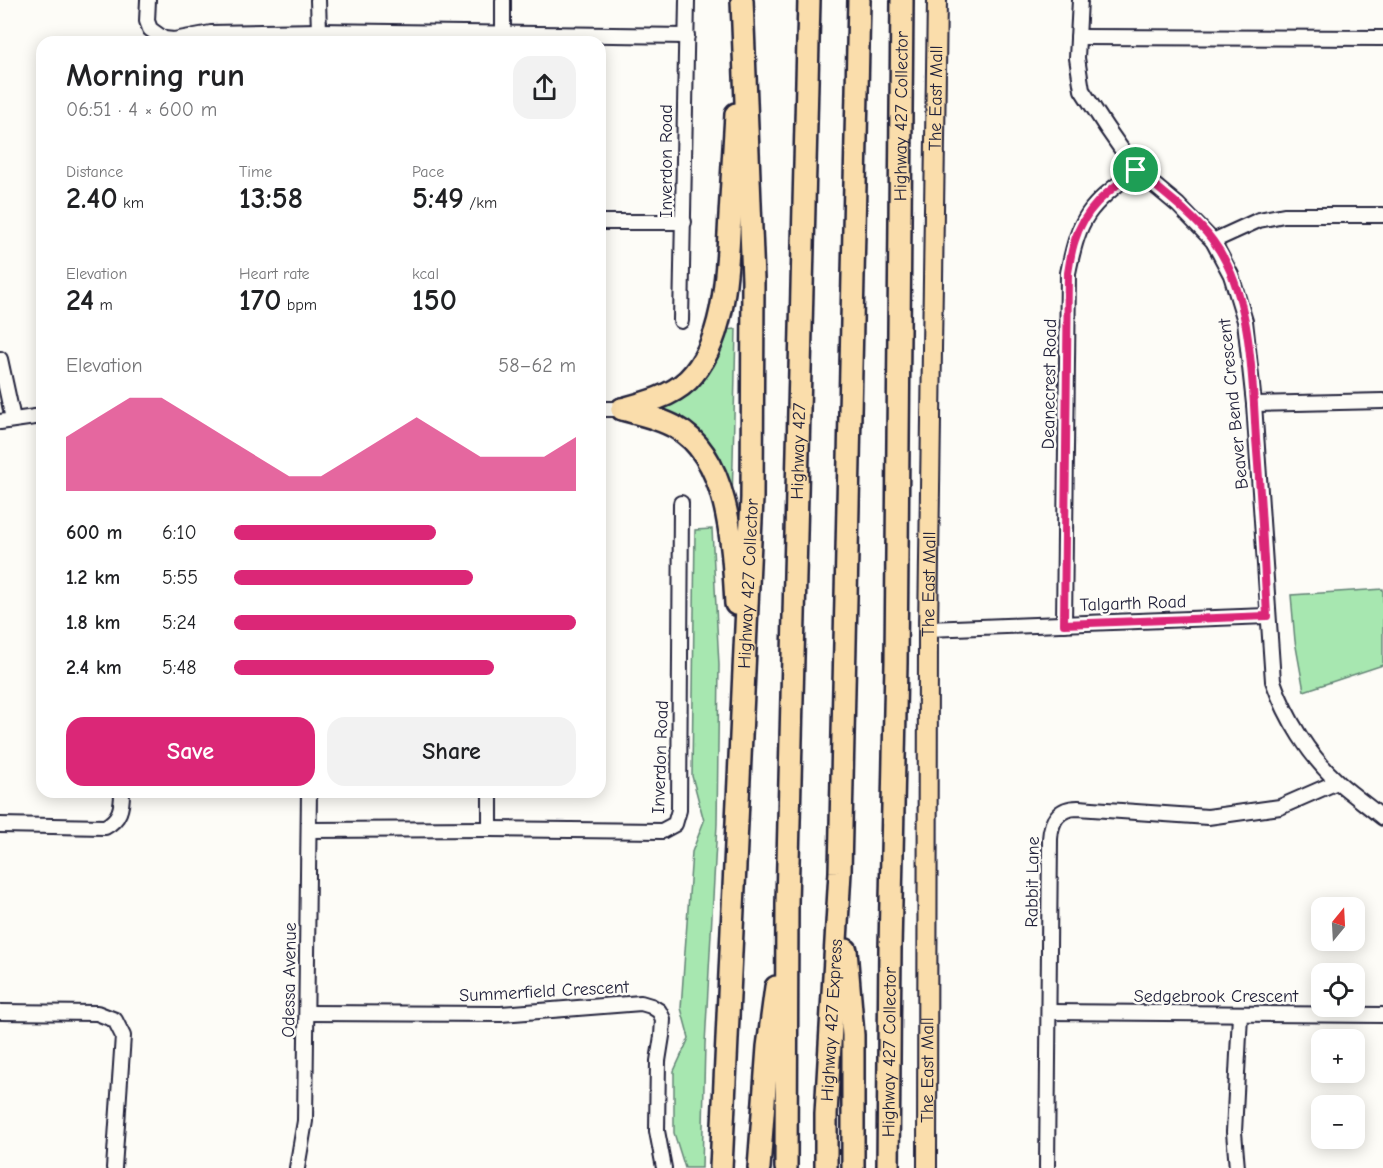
<!DOCTYPE html>
<html lang="en">
<head>
<meta charset="utf-8">
<style>
  :root { --surface:#fff; --page:#f2f2f2; --text:#202124; --muted:#757577; --accent:#db2777 }
  body { margin:0; font-family:"Comic Neue",sans-serif; background:var(--page); color:var(--text); height:100vh; display:flex; flex-direction:column; font-size:22px; white-space:nowrap }
  * { box-sizing:border-box; margin:0 }
  p { font-size:20px; color:var(--muted) }
  .icon { flex:none; width:33px; height:33px; fill:none; stroke:currentColor; stroke-width:2; stroke-linecap:round; stroke-linejoin:round }
  .map { position:relative; flex:1; overflow:hidden }
  .details { position:absolute; left:36px; top:36px; width:570px; height:762px; display:flex; flex-direction:column; background:var(--surface); border-radius:18px; box-shadow:0 3px 15px #0003 }
  .details>* { flex:none }
  .needle { width:39px; rotate:18deg }
  .buttons { position:absolute; left:1311px; top:897px; display:grid; gap:12px }
  .buttons a { display:grid; place-items:center; width:54px; height:54px; border-radius:12px; background:var(--surface); box-shadow:0 3px 15px #0003; font-size:30px }
  .pin { position:absolute; display:grid; place-items:center; width:51px; height:51px; color:#fff; margin:-26px; border:3px solid #fff; border-radius:50%; box-shadow:0 2px 6px #0007 }
  .round { display:grid; place-items:center; flex:none; width:63px; height:63px; border-radius:18px; background:var(--page) }
  .summary { display:flex; align-items:center; justify-content:space-between; height:102px; padding:0 30px }
  h1 { font-size:33px; font-weight:700; line-height:45px }
  .figures { display:grid; grid-template-columns:repeat(3,1fr); gap:9px; height:102px; padding:6px 30px }
  .figures div { display:grid; align-content:center }
  .figures b { font-size:30px; font-weight:700 }
  .figures small { font-size:16px; font-weight:400 }
  .figures p { font-size:16px }
  .chart { height:168px; padding:12px 30px }
  .chart p { display:flex; justify-content:space-between }
  .chart svg { width:100%; height:108px; margin-top:6px; fill:var(--accent); opacity:.7 }
  .cta { display:flex; gap:12px; margin-top:auto; padding:12px 30px }
  .cta a { flex:1; height:69px; border-radius:18px; background:var(--accent); color:#fff; font-size:24px; font-weight:700; line-height:69px; text-align:center }
  .cta a+a { background:var(--page); color:var(--text) }
  ul { padding:0 30px; list-style:none; font-size:20px }
  li { display:grid; grid-template-columns:96px 72px 1fr; align-items:center; height:45px }
  li i { height:15px; border-radius:8px; background:var(--accent) }
  .map>svg:first-child { display:block }
</style>
</head>
<body>
<div class="map">
<svg width="1383" height="1168" viewBox="0 0 1383 1168">
  <rect width="100%" height="100%" fill="#fdfcf7"/>
  <filter id="ink" filterUnits="userSpaceOnUse"><feTurbulence type="fractalNoise" baseFrequency=".0167" numOctaves="2"/><feDisplacementMap in="SourceGraphic" scale="12" xChannelSelector="R" yChannelSelector="G"/><feConvolveMatrix kernelMatrix="1 2 1 2 8 2 1 2 1" color-interpolation-filters="sRGB"/></filter>
  <g filter="url(#ink)">
    <g fill="#a7e7b0" stroke="#648476" stroke-width="1.5">
      <polygon points="736,329 732,504 664,415 663,403 726,330"/>
      <polygon points="712,529 719,665 717,824 705,1044 702,1168 685,1168 674,1133 674,1071 689,1038 681,1008 692,852 704,821 692,776 695,530"/>
      <polygon points="1383,589 1383,665 1304,691 1295,641 1291,595"/>
    </g>
    <g fill="none" stroke-linecap="round" stroke-linejoin="round">
      <defs>
        <g id="minor">
          <polyline points="148,0 147,21 150,29 164,39 174,40 211,33 319,31 687,36"/>
          <polyline points="318,0 319,31"/>
          <path d="M1080,0L1077,58L1082,90L1106,127L1136,170L1178,205L1213,241L1231,275L1245,321L1254,404L1273,681C1286,718 1309,756 1339,783C1353,795 1368,806 1383,818"/>
          <polyline points="503,33 503,0"/>
          <polyline points="1078,37 1383,38"/>
          <polyline points="600,222 684,222"/>
          <polyline points="1213,241 1259,220 1284,215 1383,215"/>
          <polyline points="681,321 687,0"/>
          <polyline points="0,359 13,419"/>
          <polyline points="1254,404 1383,401"/>
          <polyline points="600,409 622,409"/>
          <polyline points="0,422 42,416"/>
          <path d="M1064,624L1068,273C1080,213 1089,207 1136,170"/>
          <polyline points="928,629 1267,616"/>
          <path d="M0,825L105,827C120,819 122,808 122,792"/>
          <polyline points="490,829 490,792"/>
          <polyline points="309,830 490,829 662,831 675,824 679,810 681,503"/>
          <polyline points="0,1012 97,1013 115,1020 123,1036 114,1168"/>
          <polyline points="1049,1012 1383,1015"/>
          <polyline points="307,1013 501,1014 641,1003 651,1006 659,1011 663,1019 662,1036 658,1061 657,1131 664,1168"/>
          <polyline points="297,1168 305,1121 309,792"/>
          <path d="M1047,1168L1050,839C1051,821 1058,808 1078,808L1208,817L1280,807L1337,782"/>
          <polyline points="1237,1168 1234,1132 1240,1015"/>
        </g>
        <g id="major">
          <path id="s1" d="M927,1168L928,629L937,0"/>
        </g>
        <g id="highway">
          <path d="M622,409C645,403 670,397 688,380C727,341 727,266 730,215C732,181 734,148 736,114"/>
          <path d="M622,409C640,414 659,418 675,427C730,456 733,550 736,604"/>
          <polyline points="846,950 853,1035 853,1168"/>
          <path id="s2" d="M721,1168L752,498L753,280L742,0"/>
          <polyline points="759,1168 768,1047 776,987"/>
          <path id="s3" d="M786,1168L787,903L809,0"/>
          <path id="s4" d="M826,1168V1114L840,872L859,0"/>
          <path id="s5" d="M888,1168L890,949L896,663L902,0"/>
        </g>
      </defs>
      <use href="#minor" stroke="#22223b" stroke-width="18"/>
      <use href="#major" stroke="#22223b" stroke-width="22"/>
      <use href="#highway" stroke="#22223b" stroke-width="26"/>
      <use href="#minor" stroke="#fdfcf7" stroke-width="14"/>
      <use href="#major" stroke="#faddab" stroke-width="18"/>
      <use href="#highway" stroke="#faddab" stroke-width="21"/>
    </g>
  </g>
  <g fill="none" stroke-linecap="round" stroke-linejoin="round" filter="url(#ink)">
    <defs>
      <path id="route" d="M1136,170C1161,191 1194,215 1213,241C1252,293 1252,377 1256,439C1261,498 1264,557 1267,616L1064,624L1068,273C1070,262 1071,251 1075,240C1085,207 1110,190 1136,170Z"/>
    </defs>
    <use href="#route" stroke="#fff" stroke-width="12"/>
    <use href="#route" stroke="#db2777" stroke-width="8"/>
  </g>
  <g text-anchor="middle" stroke-width="5" stroke-linejoin="round" paint-order="stroke">
    <g font-size="18" fill="#22223b" stroke="#fdfcf7">
      <text dy="6" stroke="none"><textPath href="#s1" startOffset="1070">The East Mall</textPath></text>
      <text dy="6" stroke="none"><textPath href="#s5" startOffset="1052">Highway 427 Collector</textPath></text>
      <text transform="translate(666 161) rotate(-90)" y="6">Inverdon Road</text>
      <text transform="translate(1049 384) rotate(-89)" y="6">Deanecrest Road</text>
      <text transform="translate(1233 404) rotate(-96)" y="6">Beaver Bend Crescent</text>
      <text dy="6" stroke="none"><textPath href="#s3" startOffset="717">Highway 427</textPath></text>
      <text dy="6" stroke="none"><textPath href="#s2" startOffset="585">Highway 427 Collector</textPath></text>
      <text dy="6" stroke="none"><textPath href="#s1" startOffset="584">The East Mall</textPath></text>
      <text transform="translate(1133 603) rotate(-2)" y="6">Talgarth Road</text>
      <text transform="translate(660 757) rotate(-88)" y="6">Inverdon Road</text>
      <text transform="translate(1032 882) rotate(-89)" y="6">Rabbit Lane</text>
      <text transform="translate(289 980) rotate(-89)" y="6">Odessa Avenue</text>
      <text transform="translate(544 991) rotate(-3)" y="6">Summerfield Crescent</text>
      <text x="1216" y="1002">Sedgebrook Crescent</text>
      <text dy="6" stroke="none"><textPath href="#s4" startOffset="148">Highway 427 Express</textPath></text>
      <text dy="6" stroke="none"><textPath href="#s5" startOffset="116">Highway 427 Collector</textPath></text>
      <text dy="6" stroke="none"><textPath href="#s1" startOffset="98">The East Mall</textPath></text>
    </g>
  </g>
</svg>
<div class="buttons">
<a><svg class="needle" viewBox="-14 -14 28 28"><path d="M0-13l5 13h-10z" fill="#e53935"/><path d="M0 13l5-13h-10z" fill="#757577"/></svg></a>
<a><svg class="icon" aria-label="locate" viewBox="0 0 24 24"><circle cx="12" cy="12" r="6"/><path d="M12 2v4M12 18v4M2 12h4M18 12h4"/></svg></a>
<a>+</a>
<a>−</a>
</div>
<div class="pin" style="left:1136px;top:170px;background:#1e9e55"><svg class="icon" aria-label="arrive" viewBox="0 0 24 24"><path d="M6 21V4h12l-3 4 3 4H6"/></svg></div>
<section class="details">
<div class="summary"><div><h1>Morning run</h1><p>06:51 · 4 × 600 m</p></div><a class="round"><svg class="icon" aria-label="share" viewBox="0 0 24 24"><path d="M12 15V3M7 8l5-5 5 5M5 13v7h14v-7"/></svg></a></div>
<div class="figures">
<div><p>Distance</p><b>2.40<small> km</small></b></div>
<div><p>Time</p><b>13:58</b></div>
<div><p>Pace</p><b>5:49<small> /km</small></b></div>
</div>
<div class="figures">
<div><p>Elevation</p><b>24<small> m</small></b></div>
<div><p>Heart rate</p><b>170<small> bpm</small></b></div>
<div><p>kcal</p><b>150</b></div>
</div>
<div class="chart"><p><span>Elevation</span>58–62 m</p>
<svg viewBox="0 0 160 44" preserveAspectRatio="none"><path d="M0 44V22L10 14L20 6L30 6L40 14L50 22L60 30L70 38L80 38L90 30L100 22L110 14L120 22L130 30L140 30L150 30L160 22V44z"/></svg>
</div>
<ul>
<li><b>600 m</b>6:10<i style="width:59%"></i></li>
<li><b>1.2 km</b>5:55<i style="width:70%"></i></li>
<li><b>1.8 km</b>5:24<i style="width:100%"></i></li>
<li><b>2.4 km</b>5:48<i style="width:76%"></i></li>
</ul>
<div class="cta"><a>Save</a><a>Share</a></div>
</section>
</div>
</body>
</html>
